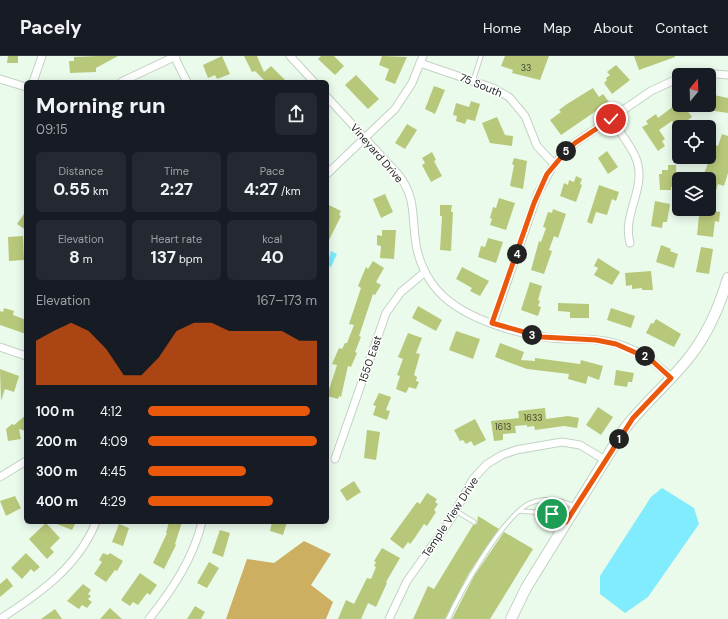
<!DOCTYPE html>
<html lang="en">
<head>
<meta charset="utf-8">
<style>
  :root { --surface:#171b24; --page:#242831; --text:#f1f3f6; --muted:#9ea1a6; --line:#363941; --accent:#ea580c }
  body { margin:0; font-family:"DM Sans",sans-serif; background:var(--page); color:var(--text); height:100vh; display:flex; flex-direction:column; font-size:15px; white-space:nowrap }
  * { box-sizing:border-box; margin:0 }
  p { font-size:13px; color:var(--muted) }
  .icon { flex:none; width:22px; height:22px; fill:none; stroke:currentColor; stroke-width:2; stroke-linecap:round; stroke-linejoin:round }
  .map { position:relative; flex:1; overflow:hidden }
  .drawer { position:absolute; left:24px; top:24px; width:305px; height:444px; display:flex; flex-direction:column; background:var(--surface); border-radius:6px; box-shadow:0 2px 10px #0003 }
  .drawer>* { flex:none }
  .needle { width:26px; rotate:19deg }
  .tools { position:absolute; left:672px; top:12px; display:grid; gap:8px }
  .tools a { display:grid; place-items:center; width:44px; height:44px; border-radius:6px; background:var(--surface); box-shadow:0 2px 10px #0003; font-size:20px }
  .pin { position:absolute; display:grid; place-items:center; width:34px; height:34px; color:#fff; margin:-17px; border:2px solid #fff; border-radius:50%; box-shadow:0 1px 4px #0007 }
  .km { position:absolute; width:20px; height:20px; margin:-10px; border-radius:50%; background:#222; color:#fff; font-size:11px; line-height:20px; text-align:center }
  .round { display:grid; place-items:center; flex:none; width:42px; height:42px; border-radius:6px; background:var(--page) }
  .summary { display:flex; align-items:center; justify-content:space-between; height:68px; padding:0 12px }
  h1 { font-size:22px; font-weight:700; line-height:30px }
  .stats { display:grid; grid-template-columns:repeat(3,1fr); gap:6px; height:68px; padding:4px 12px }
  .stats div { display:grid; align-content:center; border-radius:6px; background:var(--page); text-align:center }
  .stats b { font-size:17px; font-weight:700 }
  .stats small { font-size:11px; font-weight:400 }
  .stats p { font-size:11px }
  .chart { height:112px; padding:8px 12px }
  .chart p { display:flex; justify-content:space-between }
  .chart svg { width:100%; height:72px; margin-top:4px; fill:var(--accent); opacity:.7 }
  ul { padding:0 12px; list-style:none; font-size:13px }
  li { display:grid; grid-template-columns:64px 48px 1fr; align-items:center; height:30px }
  li i { height:10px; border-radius:5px; background:var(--accent) }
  header { display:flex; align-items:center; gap:24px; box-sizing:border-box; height:56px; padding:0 20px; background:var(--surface); border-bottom:1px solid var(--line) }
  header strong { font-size:19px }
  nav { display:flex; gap:22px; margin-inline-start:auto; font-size:14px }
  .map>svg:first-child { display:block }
</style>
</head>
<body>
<header>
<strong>Pacely</strong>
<nav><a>Home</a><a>Map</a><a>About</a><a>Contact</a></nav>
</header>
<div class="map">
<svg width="728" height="563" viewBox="0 0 728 563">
  <rect width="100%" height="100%" fill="#eafbec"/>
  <polygon fill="#cdaf62" points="304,485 331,498 311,529 333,546 326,563 226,563 247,503 274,507"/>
  <g fill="#80ecfd">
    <polygon points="331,195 337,198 331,211 327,209"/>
    <polygon points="662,432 694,452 699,468 648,541 625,557 600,538 600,520 651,441"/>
  </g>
  <g fill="#b8c87a">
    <polygon points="8,0 18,0 18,7 7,7"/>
    <polygon points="99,0 118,0 96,12 96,16 70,17 69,5 74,5 74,1"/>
    <polygon points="222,0 230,18 217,23 215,19 208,22 203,9"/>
    <polygon points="244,0 257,0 264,16 271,10 287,26 266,26 255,15 252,16"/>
    <polygon points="321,0 334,0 344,10 335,19 318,3"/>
    <polygon points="382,0 407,1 395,28 385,24 389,13 379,9"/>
    <polygon points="505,0 549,0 540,24 512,17 513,14 501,10"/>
    <polygon points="634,0 675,0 675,1 639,14"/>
    <polygon points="616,9 630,24 612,38 604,27 607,24 606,22 610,19 607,16"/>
    <polygon points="356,19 379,43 368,53 345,29"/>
    <polygon points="434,30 445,34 435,58 425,53"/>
    <polygon points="593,32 599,41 603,38 609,46 561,79 550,64 561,56 559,54 567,48"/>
    <polygon points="714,39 728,42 728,57 694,52 695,49 709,49 709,41 713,42"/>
    <polygon points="471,45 480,48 475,65 467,63 465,68 456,65 457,60 453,59 456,47 469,51"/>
    <polygon points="675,49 683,49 692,61 677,72 672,65 659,74 665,83 662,85 665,90 658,95 642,71 648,68 646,65 656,58 658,62"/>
    <polygon points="497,61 505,79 513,80 512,90 490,87 482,67"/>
    <polygon points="407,68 417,74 405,93 395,87"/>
    <polygon points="722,78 728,80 728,117 724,130 718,128 715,138 709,136 709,123 702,123 715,89 718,90"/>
    <polygon points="607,95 618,111 608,118 598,102"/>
    <polygon points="432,96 436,104 434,105 442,120 431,126 422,109 425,107 422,102"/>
    <polygon points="514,102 527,105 523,133 510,130 514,109 512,108"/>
    <polygon points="668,109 676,109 677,131 671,131 671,134 660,134 659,118 662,118 662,114 668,114"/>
    <polygon points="576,120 582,123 580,128 582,129 576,146 560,140 564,127 568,129 569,124 574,126"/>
    <polygon points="599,129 619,136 616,145 612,143 607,159 596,156 592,168 587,166"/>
    <polygon points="385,138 393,156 381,162 373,143"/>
    <polygon points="499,142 515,147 506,174 490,169 492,163 490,162 493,151 496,152"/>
    <polygon points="655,145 670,148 667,166 663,166 662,172 651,170"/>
    <polygon points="327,148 341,155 339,159 341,160 327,188"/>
    <polygon points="440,149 452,149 451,156 453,156 451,195 440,194 442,160 440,160"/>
    <polygon points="553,153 566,158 558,182 554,180 549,194 552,195 544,218 531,214 539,185 541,186 546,172 543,171 548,156 552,157"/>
    <polygon points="697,153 713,153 713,155 720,156 719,166 715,165 713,181 697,179 699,160 696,159"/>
    <polygon points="26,155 26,174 17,168"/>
    <polygon points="382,174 396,174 394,203 380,202 381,190 377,189 377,179 382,180"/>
    <polygon points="23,180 24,204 9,205 8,181"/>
    <polygon points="488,182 503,186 496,207 478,201 481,190 485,191"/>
    <polygon points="661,189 671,193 670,195 678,198 674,212 656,206"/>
    <polygon points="701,191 713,193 709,218 696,216"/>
    <polygon points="598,202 620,216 612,229 594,219 598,212 594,210"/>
    <polygon points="373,205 384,212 376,226 381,229 375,239 373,238 359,280 361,281 355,296 357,297 351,311 348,310 341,341 339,340 338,343 327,340 337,309 332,308 339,292 342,293 345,287 347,287 354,269 349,268 361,232 358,230 366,211 368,213"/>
    <polygon points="462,211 489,225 480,240 470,235 472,232 456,223"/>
    <polygon points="651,215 653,234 642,234 642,232 632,233 632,229 626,230 625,217"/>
    <polygon points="530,226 542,230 538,244 540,245 538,250 541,251 538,260 521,254"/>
    <polygon points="558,247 589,248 589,262 570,262 570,256 558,255"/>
    <polygon points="418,250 442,264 436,275 412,262"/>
    <polygon points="4,252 14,255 13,259 26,264 26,278 0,269 0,255 3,256"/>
    <polygon points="611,252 635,260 631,272 607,264"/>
    <polygon points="656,263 681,278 674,291 646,277 651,267 653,268"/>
    <polygon points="456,275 480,283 473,303 449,294"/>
    <polygon points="408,277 422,282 416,297 420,298 414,319 417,321 416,325 419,326 416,333 409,331 406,337 396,333 400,320 397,319 403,303 398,301"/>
    <polygon points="500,287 524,296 521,304 535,305 535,302 580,308 581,304 603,310 599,324 588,320 586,328 568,323 569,318 527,313 495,301"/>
    <polygon points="0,313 19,320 14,336 5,333 1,345"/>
    <polygon points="616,314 634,317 632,326 628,326 627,331 614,329"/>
    <polygon points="379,337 391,341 386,354 390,355 387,364 373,359 376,350 373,349"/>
    <polygon points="598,351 613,361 601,379 586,369"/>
    <polygon points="545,352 546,363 568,360 579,362 577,372 564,370 535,374 534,370 527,371 527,369 515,370 516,377 503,378 503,384 494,385 491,365 519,362 518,355"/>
    <polygon points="26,359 26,375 19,373 21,383 8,385 6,373 12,368 14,369"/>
    <polygon points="475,363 486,384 474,390 471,385 466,388 463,384 460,385 454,374"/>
    <polygon points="367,374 380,376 376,404 364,402"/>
    <polygon points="354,425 361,436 347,445 340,434"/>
    <polygon points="427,437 437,443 435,446 438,448 434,454 436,456 427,470 424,468 414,483 410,488 408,486 403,493 390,483 417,446 420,448"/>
    <polygon points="15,440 21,452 6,460 0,445"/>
    <polygon points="478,460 499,473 469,517 445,563 413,563 428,530 434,533 473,469 477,468"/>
    <polygon points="52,466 76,466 72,474"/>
    <polygon points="169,466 182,466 175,488 176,489 164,513 153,507 167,477 166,477"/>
    <polygon points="272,466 287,466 283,479 270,475"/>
    <polygon points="46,467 60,482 50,492 54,496 47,503 29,483"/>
    <polygon points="119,468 129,472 123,490 112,486"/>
    <polygon points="220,474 230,477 223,501 212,497"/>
    <polygon points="504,476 533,493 490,563 452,563 474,520"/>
    <polygon points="382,492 400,502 386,526 387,527 376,551 368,547 361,563 338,563 346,544 354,548 367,522 371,523 376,511 374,510 376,506 374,505"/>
    <polygon points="26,497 40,511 34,516 31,513 22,523 11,512"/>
    <polygon points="103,497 108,499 110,497 123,505 117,515 115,514 106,526 94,518 102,506 99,504"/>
    <polygon points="209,506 219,512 207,532 197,527"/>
    <polygon points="140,517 157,529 150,539 147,537 138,549 133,546 130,550 121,544"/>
    <polygon points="7,522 13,530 0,541 0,528"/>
    <polygon points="83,528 91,534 88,538 91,540 88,543 92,546 87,552 82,549 79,553 67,545"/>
    <polygon points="195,550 205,556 201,563 187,563"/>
    <polygon points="110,552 122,563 100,563"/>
    <polygon points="55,553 62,563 41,563"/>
  </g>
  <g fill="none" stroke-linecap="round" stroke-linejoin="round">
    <defs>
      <g id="lane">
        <polyline points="473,25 481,0"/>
        <polyline points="456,455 474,466"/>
        <polyline points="520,455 546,457 566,466"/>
        <path d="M448,563C462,533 499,468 525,450C539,440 561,443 575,451"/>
      </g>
      <g id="street">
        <polyline points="174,0 187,26"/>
        <polyline points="290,0 314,26"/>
        <polyline points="420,7 493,32 509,41 525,60 537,90 554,108"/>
        <polyline points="690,19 704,17 728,19"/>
        <polyline points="0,23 26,31"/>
        <polyline points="33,26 42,0"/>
        <polyline points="121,26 176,0"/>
        <path d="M327,41L398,118C415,140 412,155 415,181C417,203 427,225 443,240C469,264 517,278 552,282C567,284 582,282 597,284C626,287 651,301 671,322"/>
        <path d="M611,63C620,77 632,90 637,105C646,134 622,158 630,187"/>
        <polyline points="327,118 395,53 412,27 423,0"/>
        <polyline points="493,267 538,137 554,108 575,87 651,35 679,22"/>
        <polyline points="0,291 26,300"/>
        <polyline points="335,403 386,257 401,236 425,216"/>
        <polyline points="0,421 26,405"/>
        <path d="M0,563C39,538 78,511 96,466"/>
        <path d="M149,563C172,534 193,503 202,466"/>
        <polyline points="389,563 407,525 451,463 473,423 487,408 502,399 516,394 562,386 580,389 605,404"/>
      </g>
      <path id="secondary" d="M511,563L526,532L623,375C642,349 667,329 687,304C707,280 719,252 728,222"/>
    </defs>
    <use href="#lane" stroke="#c2d2c3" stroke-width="5.5"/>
    <use href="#street" stroke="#c2d2c3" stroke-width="9"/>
    <use href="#secondary" stroke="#c2d2c3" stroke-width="12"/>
    <use href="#lane" stroke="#fff" stroke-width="3.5"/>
    <use href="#street" stroke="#fff" stroke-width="7"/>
    <use href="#secondary" stroke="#fff" stroke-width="10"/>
  </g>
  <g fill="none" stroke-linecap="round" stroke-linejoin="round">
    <defs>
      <polyline id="route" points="552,458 566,466 633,362 671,322 650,303 616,288 596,284 542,281 492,267 534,147 547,118 563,99 575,87 611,63"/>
    </defs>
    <use href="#route" stroke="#fff" stroke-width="8"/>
    <use href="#route" stroke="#ea580c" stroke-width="5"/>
  </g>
  <g text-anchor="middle" stroke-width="3" stroke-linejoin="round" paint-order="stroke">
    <g font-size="9" fill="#444c35">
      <text x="526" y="15">33</text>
      <text x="533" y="365">1633</text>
      <text x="503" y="374">1613</text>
    </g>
    <g font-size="11" fill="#1d231e" stroke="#fff">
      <text transform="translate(481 29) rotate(22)" y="4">75 South</text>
      <text transform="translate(377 97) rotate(49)" y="4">Vineyard Drive</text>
      <text transform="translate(370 303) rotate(-71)" y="4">1550 East</text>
      <text transform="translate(450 461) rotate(-57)" y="4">Temple View Drive</text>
    </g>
  </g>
</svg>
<div class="tools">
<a><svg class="needle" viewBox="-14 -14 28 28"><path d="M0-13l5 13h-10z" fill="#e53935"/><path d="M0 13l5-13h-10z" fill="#9ea1a6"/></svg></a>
<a><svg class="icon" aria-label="locate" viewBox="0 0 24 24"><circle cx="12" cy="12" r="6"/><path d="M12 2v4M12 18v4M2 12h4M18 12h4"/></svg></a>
<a><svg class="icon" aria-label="layers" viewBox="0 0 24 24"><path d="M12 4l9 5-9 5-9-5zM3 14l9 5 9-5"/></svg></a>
</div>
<div class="pin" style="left:552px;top:458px;background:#1e9e55"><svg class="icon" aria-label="arrive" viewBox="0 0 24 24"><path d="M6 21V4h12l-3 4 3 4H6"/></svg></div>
<div class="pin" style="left:611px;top:63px;background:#d93025"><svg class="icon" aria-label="check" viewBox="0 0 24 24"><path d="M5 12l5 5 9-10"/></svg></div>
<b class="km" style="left:619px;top:383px">1</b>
<b class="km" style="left:645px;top:300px">2</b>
<b class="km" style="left:532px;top:279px">3</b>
<b class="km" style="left:517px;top:198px">4</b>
<b class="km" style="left:566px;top:95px">5</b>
<section class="drawer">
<div class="summary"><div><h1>Morning run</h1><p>09:15</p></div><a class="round"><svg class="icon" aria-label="share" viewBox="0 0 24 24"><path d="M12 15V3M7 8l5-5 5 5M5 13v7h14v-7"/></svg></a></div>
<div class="stats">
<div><p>Distance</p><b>0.55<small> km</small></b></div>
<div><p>Time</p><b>2:27</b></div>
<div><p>Pace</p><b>4:27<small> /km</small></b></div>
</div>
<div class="stats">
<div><p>Elevation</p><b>8<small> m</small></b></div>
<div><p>Heart rate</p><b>137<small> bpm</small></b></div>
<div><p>kcal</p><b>40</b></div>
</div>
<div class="chart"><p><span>Elevation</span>167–173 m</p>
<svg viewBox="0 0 160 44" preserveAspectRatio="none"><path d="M0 44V17L10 11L20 6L30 11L40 22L50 38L60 38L70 27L80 11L90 6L100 6L110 11L120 11L130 11L140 11L150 17L160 17V44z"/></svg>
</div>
<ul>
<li><b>100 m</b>4:12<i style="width:96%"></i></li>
<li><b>200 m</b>4:09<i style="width:100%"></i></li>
<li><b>300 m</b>4:45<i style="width:58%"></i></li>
<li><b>400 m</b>4:29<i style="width:74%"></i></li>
</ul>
</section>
</div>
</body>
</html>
